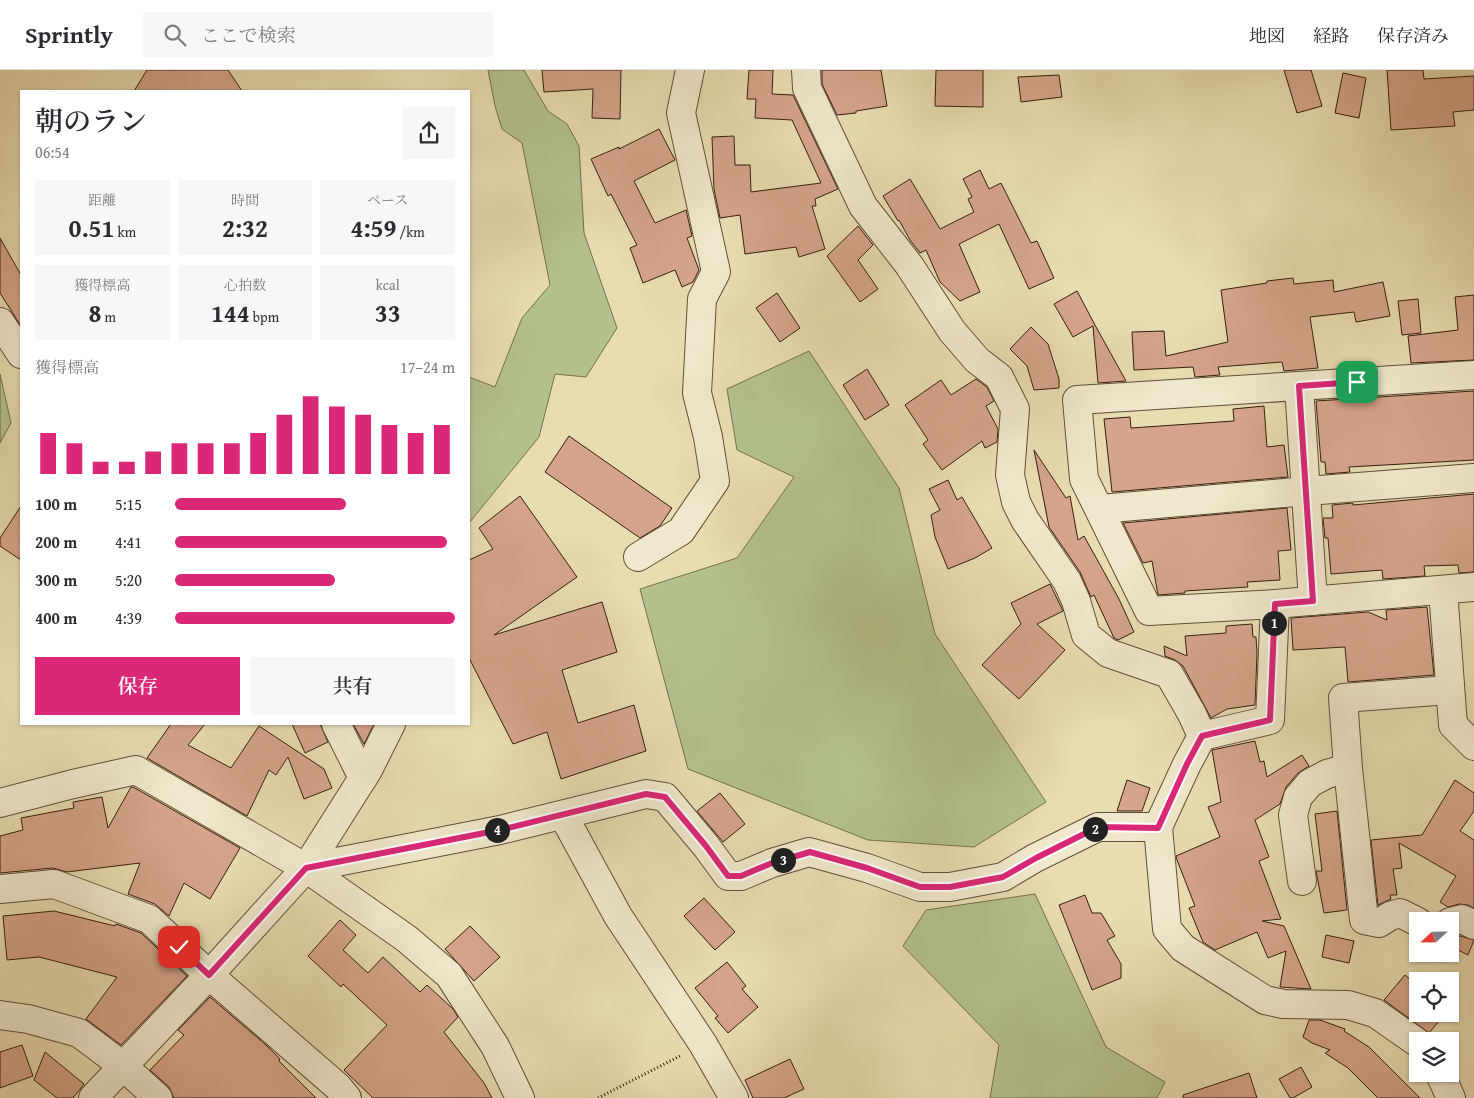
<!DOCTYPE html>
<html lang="ja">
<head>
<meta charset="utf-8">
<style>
  :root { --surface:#fff; --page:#f7f7f7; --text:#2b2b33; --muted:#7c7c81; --line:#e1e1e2; --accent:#db2777 }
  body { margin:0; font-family:"Gentium Book Plus","Noto Serif JP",serif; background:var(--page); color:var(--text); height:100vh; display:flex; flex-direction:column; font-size:19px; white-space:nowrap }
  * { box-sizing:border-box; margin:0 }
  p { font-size:16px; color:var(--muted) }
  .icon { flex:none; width:28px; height:28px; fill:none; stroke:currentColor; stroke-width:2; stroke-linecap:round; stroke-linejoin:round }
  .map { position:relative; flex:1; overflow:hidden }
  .side { position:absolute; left:20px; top:20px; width:450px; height:635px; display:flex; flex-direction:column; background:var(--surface); border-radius:0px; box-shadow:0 1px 4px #0004 }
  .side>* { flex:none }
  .needle { width:32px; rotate:248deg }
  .controls { position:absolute; left:1409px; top:842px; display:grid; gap:10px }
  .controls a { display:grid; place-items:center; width:50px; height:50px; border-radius:0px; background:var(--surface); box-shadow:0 1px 4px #0004; font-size:25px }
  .pin { position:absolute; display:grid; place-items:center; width:42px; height:42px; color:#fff; margin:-21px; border-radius:10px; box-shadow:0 2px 8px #0006 }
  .km { position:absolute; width:25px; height:25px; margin:-12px; border-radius:50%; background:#222; color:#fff; font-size:14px; line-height:25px; text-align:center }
  .round { display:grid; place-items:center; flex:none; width:52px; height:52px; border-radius:0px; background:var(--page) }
  .head { display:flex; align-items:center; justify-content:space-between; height:85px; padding:0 15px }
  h1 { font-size:28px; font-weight:600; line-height:38px }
  .stats { display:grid; grid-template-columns:repeat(3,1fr); gap:8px; height:85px; padding:5px 15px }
  .stats div { display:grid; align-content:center; border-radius:0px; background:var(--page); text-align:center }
  .stats b { font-size:25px; font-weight:600 }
  .stats small { font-size:14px; font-weight:400 }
  .stats p { font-size:14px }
  .chart { height:140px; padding:10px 15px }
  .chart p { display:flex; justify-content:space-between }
  .chart svg { width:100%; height:90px; margin-top:5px; stroke:var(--accent); stroke-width:6 }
  .primary-button { display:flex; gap:10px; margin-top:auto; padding:10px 15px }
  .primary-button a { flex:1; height:58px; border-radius:0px; background:var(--accent); color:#fff; font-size:20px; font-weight:600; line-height:58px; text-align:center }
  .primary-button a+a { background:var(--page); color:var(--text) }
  ul { padding:0 15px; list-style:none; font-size:16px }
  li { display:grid; grid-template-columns:80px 60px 1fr; align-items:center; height:38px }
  li i { height:12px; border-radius:6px; background:var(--accent) }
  header { display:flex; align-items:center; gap:30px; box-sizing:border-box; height:70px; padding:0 25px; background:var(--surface); border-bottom:1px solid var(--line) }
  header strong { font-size:24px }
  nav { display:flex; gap:28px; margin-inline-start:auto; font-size:18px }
  .search { width:350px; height:45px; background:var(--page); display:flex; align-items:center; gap:12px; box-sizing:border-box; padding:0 18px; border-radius:0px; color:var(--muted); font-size:19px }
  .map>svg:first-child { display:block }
</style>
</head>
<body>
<header>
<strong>Sprintly</strong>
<div class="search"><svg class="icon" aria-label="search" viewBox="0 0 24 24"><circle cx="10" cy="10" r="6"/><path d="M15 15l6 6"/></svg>ここで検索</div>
<nav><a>地図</a><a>経路</a><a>保存済み</a></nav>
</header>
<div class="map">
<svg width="1474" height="1028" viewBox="0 0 1474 1028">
  <rect width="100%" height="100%" fill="#e8dcb1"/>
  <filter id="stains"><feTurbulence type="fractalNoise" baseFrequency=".004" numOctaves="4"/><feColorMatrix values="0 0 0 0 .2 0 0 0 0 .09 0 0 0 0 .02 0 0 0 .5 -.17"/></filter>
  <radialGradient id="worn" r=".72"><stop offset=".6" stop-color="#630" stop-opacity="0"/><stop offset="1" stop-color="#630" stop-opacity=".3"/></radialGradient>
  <g fill="#b3c18e" stroke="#74704e">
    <polygon points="488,0 524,0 548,41 567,54 579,76 584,163 617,258 586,307 555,304 539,367 469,453 469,307 495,317 522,248 550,215 522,73 502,59 495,36"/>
    <polygon points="809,281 899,418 935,564 1046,732 974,777 868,770 688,699 640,519 737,488 794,407 737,380 727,319"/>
    <polygon points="0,304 11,353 0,373"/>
    <polygon points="1035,824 1106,977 1165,1012 1157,1028 990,1028 999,975 903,876 926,840"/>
  </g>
  <g fill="#d5a48a" stroke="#351f0e">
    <polygon points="147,0 228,0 242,21 134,21"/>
    <polygon points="542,0 621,0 620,49 592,48 593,19 544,22"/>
    <polygon points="749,0 773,0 772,24 793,25 838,119 815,129 816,136 812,136 825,179 799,187 796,177 745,184 740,145 720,148 714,119 712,67 734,66 735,95 750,95 751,122 821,113 792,50 755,48 756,29 747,29"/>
    <polygon points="822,0 881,0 887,36 856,41 856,43 837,45 822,14"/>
    <polygon points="936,0 983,0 983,37 935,36"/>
    <polygon points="1284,0 1311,0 1322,36 1297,43"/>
    <polygon points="1387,0 1423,0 1424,9 1474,6 1474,40 1453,42 1455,56 1391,60"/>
    <polygon points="1343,3 1366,8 1359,48 1335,43"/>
    <polygon points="1059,5 1062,27 1021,32 1018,7"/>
    <polygon points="659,59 675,90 634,111 655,153 686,140 692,166 687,168 699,200 693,212 682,217 675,200 643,213 630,178 637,175 611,124 608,126 591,89 619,77 619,79"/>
    <polygon points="980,100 989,119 1001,113 1031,173 1037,171 1054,208 1029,219 999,154 959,174 980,222 960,231 940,212 926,180 920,183 910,170 899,150 898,151 883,126 910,109 940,159 974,142 968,129 972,127 963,109"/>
    <polygon points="858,156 873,175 858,190 878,219 860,232 827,186"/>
    <polygon points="0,168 21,205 21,256 0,223"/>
    <polygon points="1293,208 1294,214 1333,210 1334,222 1383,212 1390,246 1356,252 1354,242 1310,247 1318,298 1284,301 1282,292 1218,297 1220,305 1195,307 1193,297 1134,300 1132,262 1164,261 1166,286 1228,272 1221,220 1267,213 1267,211"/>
    <polygon points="1077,221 1095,255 1126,311 1098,313 1093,256 1073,267 1054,234"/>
    <polygon points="777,223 800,258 780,272 756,238"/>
    <polygon points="1474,225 1474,290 1411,293 1408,266 1458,260 1455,227"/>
    <polygon points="1418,229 1421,263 1402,265 1398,231"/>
    <polygon points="1031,257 1048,274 1059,309 1059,318 1034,320 1027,296 1010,279"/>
    <polygon points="867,299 889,335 865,350 843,315"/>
    <polygon points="976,309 987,317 994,331 986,336 998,359 997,372 985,378 982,371 942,400 923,374 928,370 905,335 941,310 951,325"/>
    <polygon points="1474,321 1474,390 1349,397 1350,402 1326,404 1325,392 1321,392 1316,331"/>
    <polygon points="1264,336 1267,377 1284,375 1288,407 1112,422 1104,349 1130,347 1131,358 1234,351 1233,339"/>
    <polygon points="569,366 672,438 660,456 640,468 545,402"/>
    <polygon points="1034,380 1066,428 1070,426 1078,470 1084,466 1119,529 1134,562 1118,570 1114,568 1094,525 1091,527 1080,502 1049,457"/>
    <polygon points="948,410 957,430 962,427 992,478 975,488 948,499 935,467 931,445 940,440 929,419"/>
    <polygon points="1474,424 1474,502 1459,503 1458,495 1424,496 1425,506 1383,509 1382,500 1331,504 1328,468 1325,468 1323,448 1333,448 1332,435 1353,433 1353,435"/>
    <polygon points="520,426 577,507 494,565 602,532 617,582 562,600 578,653 634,635 646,681 561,709 547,662 513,674 469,588 469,490 493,479 479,458"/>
    <polygon points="21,436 21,490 0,476 0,468"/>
    <polygon points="1287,438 1291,480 1278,481 1280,510 1247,512 1248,517 1185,521 1185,523 1158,525 1152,491 1143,493 1123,453"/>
    <polygon points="1050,514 1063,541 1037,554 1065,580 1019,629 982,595 1021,554 1011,533"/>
    <polygon points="1427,537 1434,605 1348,612 1345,577 1293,580 1291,548 1368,542 1387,550 1386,540"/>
    <polygon points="1252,554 1253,567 1256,567 1257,583 1255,635 1227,639 1211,648 1183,596 1175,590 1165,586 1164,576 1187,586 1185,566 1226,563 1226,556"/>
    <polygon points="171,654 205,654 188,675 231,698 259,656 324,699 332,718 304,729 288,687 276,705 269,700 247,746 147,688"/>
    <polygon points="292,654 320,654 328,672 305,683"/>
    <polygon points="353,654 374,654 364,674"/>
    <polygon points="1255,671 1260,692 1264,691 1267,707 1302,685 1309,696 1298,703 1286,717 1280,734 1255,750 1269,787 1259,791 1281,849 1262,851 1284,856 1311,919 1280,917 1286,881 1268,888 1257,862 1215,880 1203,872 1189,838 1195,836 1177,790 1176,786 1220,767 1208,737 1221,732 1212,680"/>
    <polygon points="1127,710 1150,718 1142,741 1117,741"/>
    <polygon points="1455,710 1474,723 1474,741 1460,761 1474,770 1474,838 1468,835 1459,834 1448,837 1440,832 1456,806 1399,773 1402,798 1393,799 1397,825 1390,825 1391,829 1378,835 1371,770 1422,765"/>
    <polygon points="131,717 133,717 240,778 210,829 184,813 169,846 155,834 128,824 140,793 67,802 53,798 0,803 0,766 23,760 21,748 74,738 73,732 102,727 108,758"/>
    <polygon points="720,723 745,754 723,772 697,741"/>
    <polygon points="1337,741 1347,840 1324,843 1316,801 1322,801 1315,744"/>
    <polygon points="1085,825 1092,843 1101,843 1115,866 1107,870 1121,894 1121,908 1092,920 1059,835"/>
    <polygon points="704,828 735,862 715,880 684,846"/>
    <polygon points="54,841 115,856 116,854 141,863 187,906 121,975 86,949 117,907 39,887 7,890 3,846"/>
    <polygon points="340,850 356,865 343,880 368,903 383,887 420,922 427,915 453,939 458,947 444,962 484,1013 492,1028 373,1028 344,1000 387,955 343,914 341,917 308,886"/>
    <polygon points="470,856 500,887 474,911 445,879"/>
    <polygon points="1326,865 1354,871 1349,893 1322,887"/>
    <polygon points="1460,866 1474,870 1468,885 1450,876 1455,867"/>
    <polygon points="727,892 746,916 742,919 758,937 728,963 715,948 718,946 695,918"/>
    <polygon points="1405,905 1418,916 1418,944 1445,944 1429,963 1384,930"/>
    <polygon points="210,927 266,975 280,989 279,991 316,1028 174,1028 169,1017 150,1000 184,965 178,960"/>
    <polygon points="1309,950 1320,950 1345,959 1344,961 1369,977 1420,1028 1378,1028 1348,998 1325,983 1330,980 1312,973 1303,967"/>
    <polygon points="22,975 33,1006 0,1018 0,982"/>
    <polygon points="45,982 84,1014 73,1028 57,1028 34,1010"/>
    <polygon points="790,989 804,1019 784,1028 753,1028 745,1010"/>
    <polygon points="1301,997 1312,1017 1293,1028 1290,1028 1279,1009"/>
    <polygon points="1249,1003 1257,1028 1183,1028 1183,1025"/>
  </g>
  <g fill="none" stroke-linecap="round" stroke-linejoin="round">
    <defs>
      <g id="minor">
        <polyline points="806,0 807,18 863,136 909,195 952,261 977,290 999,307 1015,339 1010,405 1016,432 1025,450 1067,511 1076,531 1086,565 1108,583 1169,604 1192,644 1202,666 1187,694 1158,757 1167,859 1183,878 1265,930 1283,934 1348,935 1375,943 1418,973"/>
        <polyline points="0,252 21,284"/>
        <polyline points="1299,316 1313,531"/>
        <polyline points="1100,439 1307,421 1474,408"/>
        <polyline points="638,487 681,461 715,411 708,367 697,323 702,229 716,202 681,43 690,0"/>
        <polyline points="1443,520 1453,655 1474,676"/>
        <polyline points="1275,534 1149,541 1084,409 1077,330 1474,305"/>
        <polyline points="336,654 363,708"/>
        <polyline points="1202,666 1270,650 1275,534 1474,517"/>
        <polyline points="1348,698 1364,850 1379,853 1390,846 1400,843 1418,852"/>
        <polyline points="0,733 73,714 136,700 306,798 407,869 449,905 495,976 520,1028"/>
        <polyline points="563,745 618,846 703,974 734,1028"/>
        <polyline points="306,798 500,760 646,724 665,727 706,776 728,806 741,806 772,793 809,782 867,798 920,817 950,817 1003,807 1035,788 1098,757 1158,757"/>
        <polyline points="1302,811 1293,745 1298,727 1310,713 1327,704 1348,698 1343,628 1449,620"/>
        <polyline points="0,819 54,814 149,849 209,905 338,1017 347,1028"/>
        <polyline points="1450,852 1462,849 1474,855"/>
        <polyline points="0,945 28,949 79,963 123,996 158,1028"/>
        <polyline points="1440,1004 1451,1028"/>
        <polyline points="93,1028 209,905 306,798 368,700 391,654"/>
      </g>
    </defs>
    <use href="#minor" stroke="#624e37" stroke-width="30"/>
    <polyline stroke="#351f0e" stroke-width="3" stroke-dasharray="1 2.5" stroke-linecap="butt" points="598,1028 682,985"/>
    <use href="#minor" stroke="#f0e8cc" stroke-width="28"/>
  </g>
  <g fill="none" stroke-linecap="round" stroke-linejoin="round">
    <defs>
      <polyline id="route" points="179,877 209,905 306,798 500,760 646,724 665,727 706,776 728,806 741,806 772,793 810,782 867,798 920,817 950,817 1003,807 1036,788 1098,757 1158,758 1187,694 1202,666 1270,650 1275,534 1313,531 1299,316 1357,312"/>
    </defs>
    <use href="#route" stroke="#fff" stroke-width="10"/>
    <use href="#route" stroke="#db2777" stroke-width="6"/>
  </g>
  <rect width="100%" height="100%" filter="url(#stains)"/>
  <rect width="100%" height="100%" fill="url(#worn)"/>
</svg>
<div class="controls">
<a><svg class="needle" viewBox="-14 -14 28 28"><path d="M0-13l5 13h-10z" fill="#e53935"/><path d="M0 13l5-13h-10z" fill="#7c7c81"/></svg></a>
<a><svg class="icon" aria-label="locate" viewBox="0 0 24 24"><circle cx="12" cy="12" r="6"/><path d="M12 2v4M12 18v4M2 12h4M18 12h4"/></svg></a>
<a><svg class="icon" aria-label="layers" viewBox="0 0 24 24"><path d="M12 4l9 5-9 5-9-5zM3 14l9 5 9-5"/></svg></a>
</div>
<div class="pin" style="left:1357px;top:312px;background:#1e9e55"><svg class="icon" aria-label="arrive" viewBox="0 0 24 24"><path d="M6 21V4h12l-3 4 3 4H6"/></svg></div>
<div class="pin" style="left:179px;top:877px;background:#d93025"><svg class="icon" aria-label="check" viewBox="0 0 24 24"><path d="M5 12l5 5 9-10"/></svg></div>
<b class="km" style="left:1274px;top:553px">1</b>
<b class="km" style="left:1095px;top:759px">2</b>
<b class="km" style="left:783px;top:790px">3</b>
<b class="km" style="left:497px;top:760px">4</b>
<section class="side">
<div class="head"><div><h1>朝のラン</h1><p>06:54</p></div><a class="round"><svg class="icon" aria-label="share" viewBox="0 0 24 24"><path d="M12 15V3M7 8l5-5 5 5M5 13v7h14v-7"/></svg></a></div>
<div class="stats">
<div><p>距離</p><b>0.51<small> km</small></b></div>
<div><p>時間</p><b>2:32</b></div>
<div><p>ペース</p><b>4:59<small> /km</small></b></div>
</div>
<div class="stats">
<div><p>獲得標高</p><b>8<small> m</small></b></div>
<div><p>心拍数</p><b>144<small> bpm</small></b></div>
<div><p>kcal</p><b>33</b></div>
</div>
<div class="chart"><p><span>獲得標高</span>17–24 m</p>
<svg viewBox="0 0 160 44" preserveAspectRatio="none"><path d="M5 44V24M15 44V29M25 44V38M35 44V38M45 44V33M55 44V29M65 44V29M75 44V29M85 44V24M95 44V15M105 44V6M115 44V11M125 44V15M135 44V20M145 44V24M155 44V20"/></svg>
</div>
<ul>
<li><b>100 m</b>5:15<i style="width:61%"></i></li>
<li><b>200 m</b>4:41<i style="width:97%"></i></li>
<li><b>300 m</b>5:20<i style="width:57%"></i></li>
<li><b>400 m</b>4:39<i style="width:100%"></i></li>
</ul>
<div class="primary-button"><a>保存</a><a>共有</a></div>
</section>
</div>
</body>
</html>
